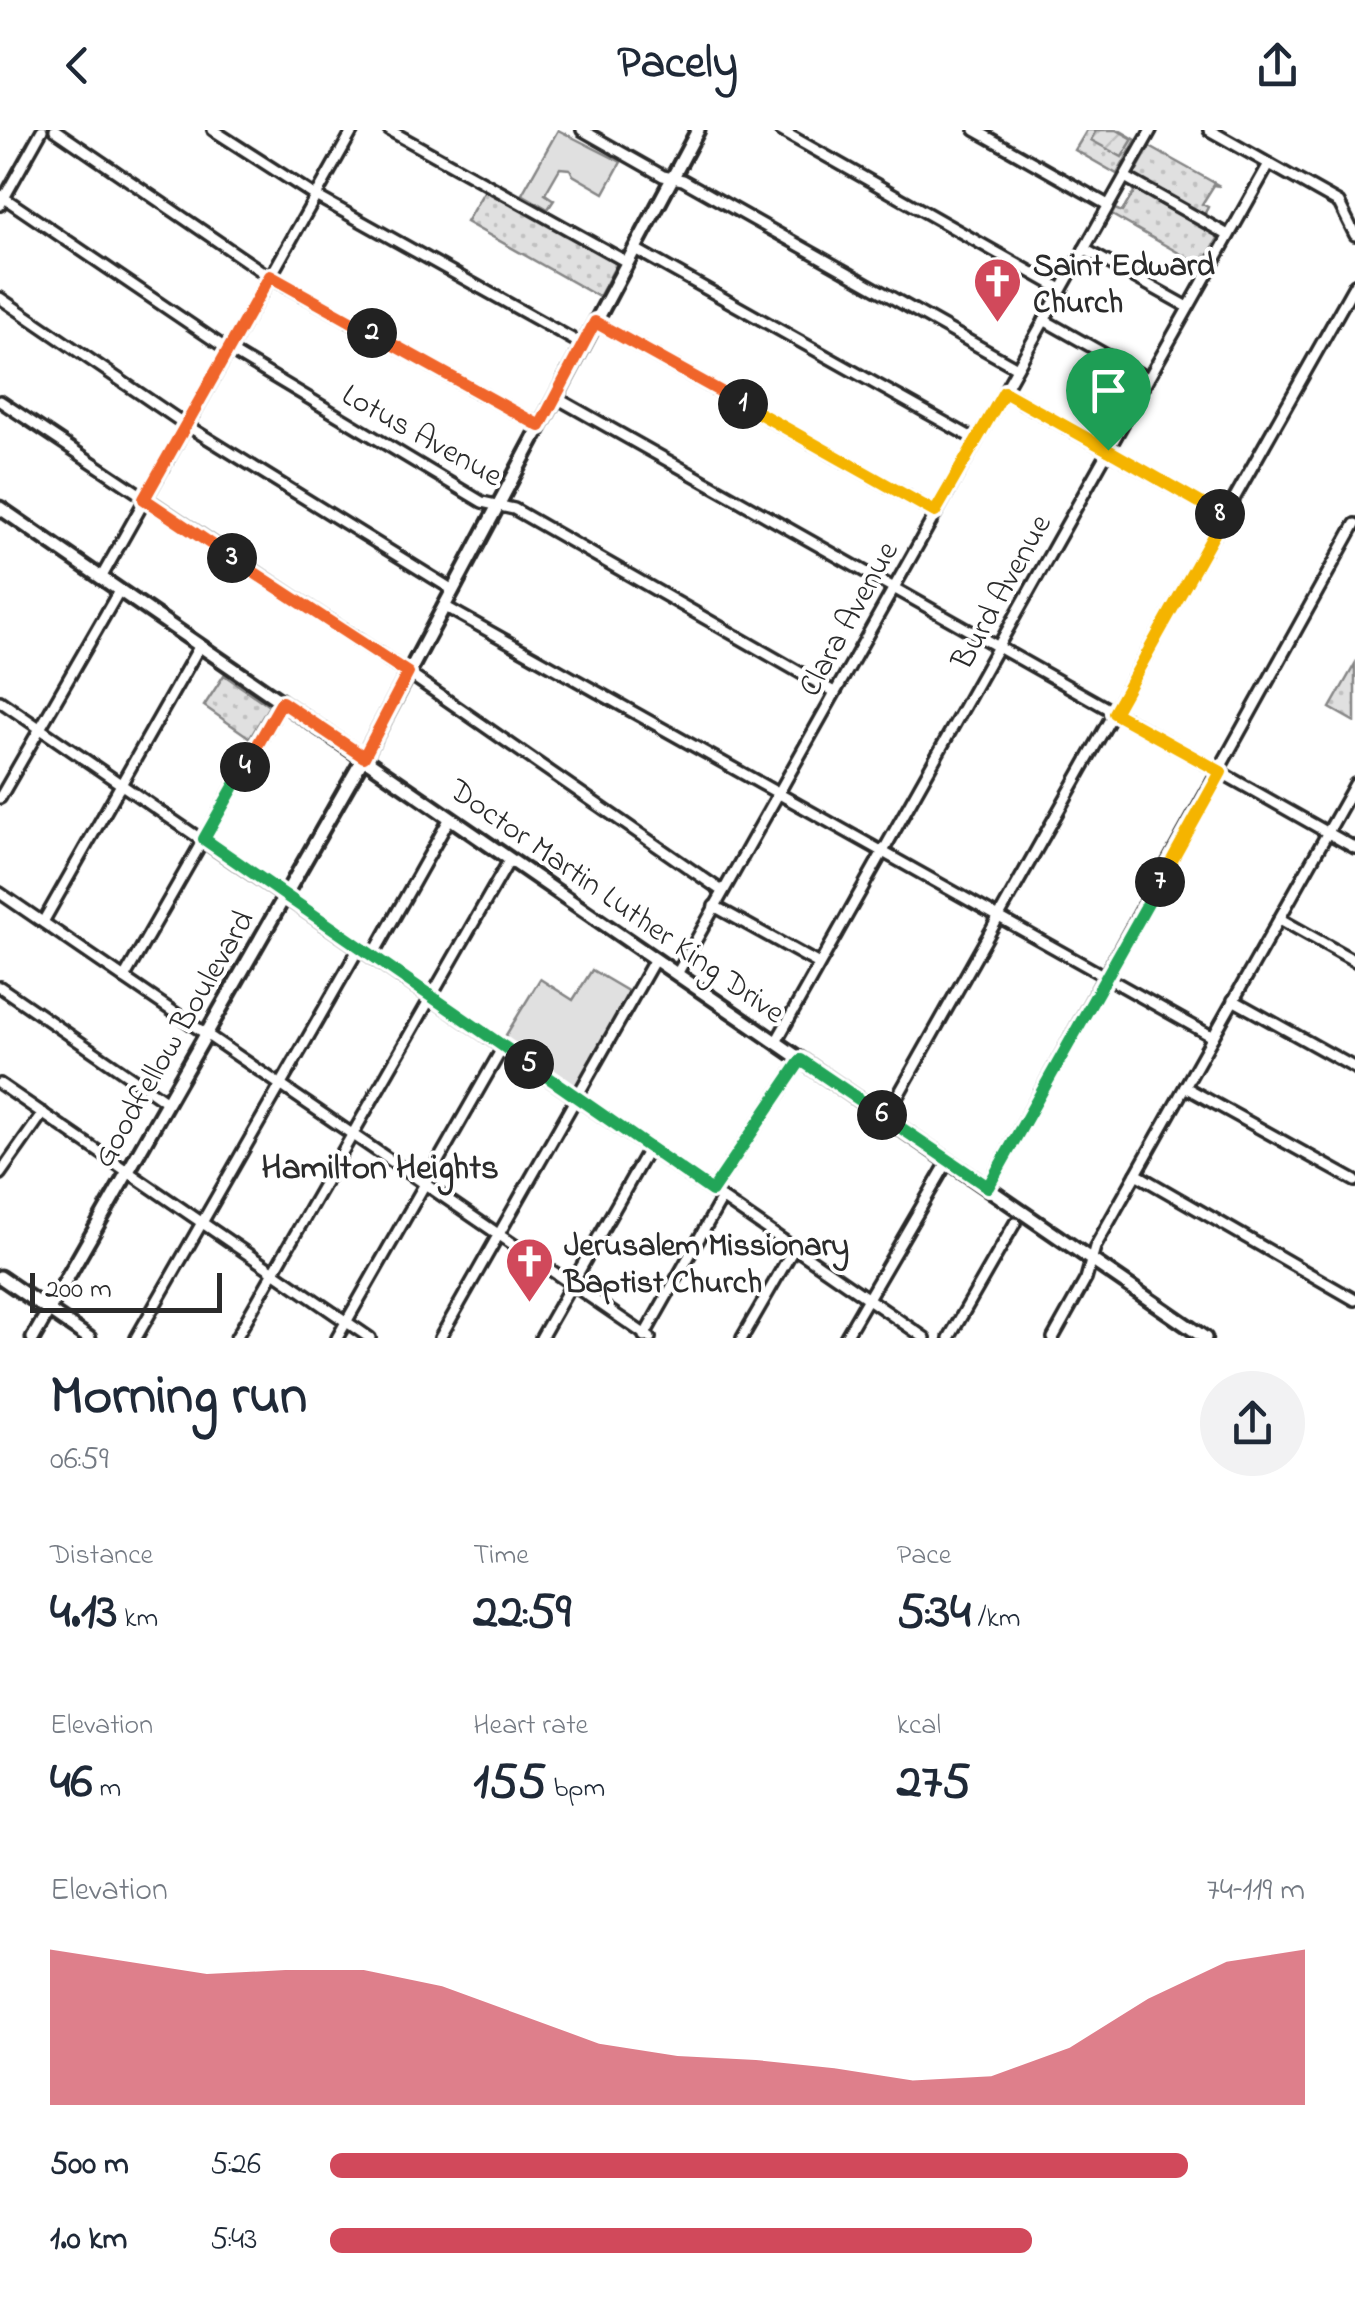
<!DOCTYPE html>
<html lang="en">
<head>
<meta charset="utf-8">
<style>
  :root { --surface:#fff; --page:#f2f2f3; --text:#1f2937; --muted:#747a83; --accent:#d1495b }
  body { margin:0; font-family:"Indie Flower",sans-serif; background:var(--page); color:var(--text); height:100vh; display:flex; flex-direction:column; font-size:38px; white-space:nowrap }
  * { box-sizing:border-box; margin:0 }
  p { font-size:32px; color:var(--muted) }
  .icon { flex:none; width:55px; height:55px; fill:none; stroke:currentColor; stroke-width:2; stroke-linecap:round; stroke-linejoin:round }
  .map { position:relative; height:1208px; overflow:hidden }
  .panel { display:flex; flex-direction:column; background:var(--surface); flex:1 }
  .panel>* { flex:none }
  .scale { position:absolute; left:30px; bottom:25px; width:192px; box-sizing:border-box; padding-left:10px; border:5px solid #2b2b2b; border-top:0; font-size:28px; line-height:35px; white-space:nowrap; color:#2b2b2b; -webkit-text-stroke:8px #fff; paint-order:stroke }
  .pin { position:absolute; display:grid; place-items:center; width:85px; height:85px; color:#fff; margin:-102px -42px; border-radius:50% 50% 50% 0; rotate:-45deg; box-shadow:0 0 10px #0007 }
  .pin .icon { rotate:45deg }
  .km { position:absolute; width:50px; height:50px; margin:-25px; border-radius:50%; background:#222; color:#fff; font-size:28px; line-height:50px; text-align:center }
  .round { display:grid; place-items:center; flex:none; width:105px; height:105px; border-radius:52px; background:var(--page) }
  .summary { display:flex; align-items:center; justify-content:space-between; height:170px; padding:0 50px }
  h1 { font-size:55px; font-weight:700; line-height:75px }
  .stats { display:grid; grid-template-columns:repeat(3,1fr); gap:15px; height:170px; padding:10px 50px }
  .stats div { display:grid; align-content:center }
  .stats b { font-size:50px; font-weight:700 }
  .stats small { font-size:28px; font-weight:400 }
  .stats p { font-size:28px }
  .chart { height:280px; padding:20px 50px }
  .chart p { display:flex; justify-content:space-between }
  .chart svg { width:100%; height:180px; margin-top:10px; fill:var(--accent); opacity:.7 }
  ul { padding:0 50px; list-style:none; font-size:32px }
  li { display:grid; grid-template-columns:160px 120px 1fr; align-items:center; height:75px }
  li i { height:25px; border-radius:12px; background:var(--accent) }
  header { display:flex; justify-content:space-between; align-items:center; height:130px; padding:0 50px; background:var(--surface); font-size:45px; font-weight:700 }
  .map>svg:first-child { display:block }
</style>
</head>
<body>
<header><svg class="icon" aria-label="back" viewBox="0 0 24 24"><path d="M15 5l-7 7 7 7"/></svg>Pacely<svg class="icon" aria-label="share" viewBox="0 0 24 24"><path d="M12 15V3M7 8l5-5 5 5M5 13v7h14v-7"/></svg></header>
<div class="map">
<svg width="1355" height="1208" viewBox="0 0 1355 1208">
  <defs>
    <pattern id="grass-dots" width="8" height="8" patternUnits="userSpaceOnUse" patternTransform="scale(2.5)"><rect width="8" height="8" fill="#e0e0e0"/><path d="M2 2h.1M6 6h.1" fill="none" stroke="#c0c0c0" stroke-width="1.8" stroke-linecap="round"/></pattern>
    <pattern id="garden-furrows" width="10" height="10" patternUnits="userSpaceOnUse" patternTransform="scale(2.5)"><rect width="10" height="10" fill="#e0e0e0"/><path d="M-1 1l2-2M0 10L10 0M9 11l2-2" fill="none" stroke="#c0c0c0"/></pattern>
  </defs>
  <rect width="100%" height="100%" fill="#fff"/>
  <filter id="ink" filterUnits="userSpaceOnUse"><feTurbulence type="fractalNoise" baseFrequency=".01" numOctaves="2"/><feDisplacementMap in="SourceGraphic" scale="20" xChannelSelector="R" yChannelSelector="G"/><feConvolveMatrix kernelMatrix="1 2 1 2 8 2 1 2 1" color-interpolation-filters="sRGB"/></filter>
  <g filter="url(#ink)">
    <g fill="url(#grass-dots)" stroke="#868686" stroke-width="2.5">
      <polygon points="1087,0 1119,0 1136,10 1117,44 1075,20"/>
      <polygon points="1150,17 1220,56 1214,55 1202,74 1208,77 1204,85 1133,47"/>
      <polygon points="1130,55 1220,105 1202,136 1112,85 1115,79 1122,82 1134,62"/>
      <polygon points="485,60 617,133 599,167 466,92"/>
      <polygon points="1355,534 1355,592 1330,578"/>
      <polygon points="224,545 269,576 250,608 204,576"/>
    </g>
    <g fill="#e0e0e0" stroke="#868686" stroke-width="2.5">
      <polygon points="558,0 621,32 604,63 573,45 570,39 560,38 545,64 554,70 548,79 522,64"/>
      <polygon points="592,840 631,863 577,957 572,958 503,910 540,849 573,870"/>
    </g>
    <polygon fill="url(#garden-furrows)" stroke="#868686" stroke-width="2.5" points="1096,0 1117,0 1133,9 1122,27 1091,10"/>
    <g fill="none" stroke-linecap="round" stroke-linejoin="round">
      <defs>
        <g id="minor">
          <polyline points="55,0 270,147 540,296"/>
          <polyline points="213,0 314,65 583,215"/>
          <polyline points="389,0 627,132"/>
          <polyline points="582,0 663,46 683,50 1017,238"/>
          <polyline points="780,0 1061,159"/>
          <polyline points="975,0 1108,75"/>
          <polyline points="1209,0 1339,73 1355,105"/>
          <polyline points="1125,47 1228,105"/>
          <polyline points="0,65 227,219 482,372 514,379 834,562"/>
          <polyline points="0,75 42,0"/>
          <polyline points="635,119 976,310"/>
          <polyline points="1084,119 1188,177"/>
          <polyline points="0,168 186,295 453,460"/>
          <polyline points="1044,190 1147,248"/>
          <polyline points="595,192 935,382"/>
          <polyline points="1004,262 1224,386"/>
          <polyline points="555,267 1355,718"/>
          <polyline points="0,271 408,543 722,761"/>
          <polyline points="101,448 353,0"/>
          <polyline points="444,476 1213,907"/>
          <polyline points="0,571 925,1208"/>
          <polyline points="0,668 119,461"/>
          <polyline points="0,763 650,1208"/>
          <polyline points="714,776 819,834"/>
          <polyline points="1280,789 1355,831"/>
          <polyline points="43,792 199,517"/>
          <polyline points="372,827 450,688"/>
          <polyline points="677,844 1151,0"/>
          <polyline points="124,848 282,572"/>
          <polyline points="0,857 167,972"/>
          <polyline points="1233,870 1355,938"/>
          <polyline points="776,912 1269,34"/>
          <polyline points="0,954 370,1208"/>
          <polyline points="1185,957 1355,1051"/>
          <polyline points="886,987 1355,154"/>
          <polyline points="0,1044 43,983"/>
          <polyline points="1136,1044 1355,1170"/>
          <polyline points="988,1057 1355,394"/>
          <polyline points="712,1061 801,930"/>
          <polyline points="644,1206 722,1068"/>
          <polyline points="136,1208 359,818"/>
          <polyline points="236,1208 510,729"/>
          <polyline points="337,1208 503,917"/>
          <polyline points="440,1208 655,829"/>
          <polyline points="541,1208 649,1018"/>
          <polyline points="742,1208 794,1118"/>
          <polyline points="845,1208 948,1031"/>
          <polyline points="949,1208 1015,1093"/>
          <polyline points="1053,1208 1086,1149 1095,1117 1355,654"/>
        </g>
        <g id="major">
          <polyline points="0,378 1205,1208"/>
          <polyline points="0,1147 89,1208"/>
          <polyline points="33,1208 364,627 698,0"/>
        </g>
      </defs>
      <use href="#minor" stroke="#2b2b2b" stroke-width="16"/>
      <use href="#major" stroke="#2b2b2b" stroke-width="19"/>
      <use href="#minor" stroke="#fff" stroke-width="9"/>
      <use href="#major" stroke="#fff" stroke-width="11"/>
    </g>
  </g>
  <g fill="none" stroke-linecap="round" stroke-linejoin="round" filter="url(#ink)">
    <defs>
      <polyline id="split-1" points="743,274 935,382 1004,262 1108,320"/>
      <polyline id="split-2" points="372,203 540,296 595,192 743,274"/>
      <polyline id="split-3" points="232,428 144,369 270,146 372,203"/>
      <polyline id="split-4" points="232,428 408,543 364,627 282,572 245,637"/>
      <polyline id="split-5" points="245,637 204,709 529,934"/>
      <polyline id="split-6" points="529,934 712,1061 801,930 882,985"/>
      <polyline id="split-7" points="882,985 988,1057 1160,752"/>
      <polyline id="split-8" points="1160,752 1221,642 1114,583 1224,386 1220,384"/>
      <polyline id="split-9" points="1108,320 1220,384"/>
    </defs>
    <use href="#split-1" stroke="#fff" stroke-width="20"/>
    <use href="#split-2" stroke="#fff" stroke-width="20"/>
    <use href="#split-3" stroke="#fff" stroke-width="20"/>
    <use href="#split-4" stroke="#fff" stroke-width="20"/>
    <use href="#split-5" stroke="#fff" stroke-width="20"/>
    <use href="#split-6" stroke="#fff" stroke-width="20"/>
    <use href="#split-7" stroke="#fff" stroke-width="20"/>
    <use href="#split-8" stroke="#fff" stroke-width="20"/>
    <use href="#split-9" stroke="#fff" stroke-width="20"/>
    <use href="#split-1" stroke="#f5b400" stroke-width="12"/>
    <use href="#split-2" stroke="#f0652b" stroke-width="12"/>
    <use href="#split-3" stroke="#f0652b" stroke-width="12"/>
    <use href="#split-4" stroke="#f0652b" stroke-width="12"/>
    <use href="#split-5" stroke="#22a559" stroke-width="12"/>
    <use href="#split-6" stroke="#22a559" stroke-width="12"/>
    <use href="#split-7" stroke="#22a559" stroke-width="12"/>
    <use href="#split-8" stroke="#f5b400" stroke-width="12"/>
    <use href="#split-9" stroke="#f5b400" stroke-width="12"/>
  </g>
  <defs>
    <symbol id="church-pin" viewBox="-11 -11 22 30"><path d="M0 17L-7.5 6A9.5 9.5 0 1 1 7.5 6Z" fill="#d1495b" stroke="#fff"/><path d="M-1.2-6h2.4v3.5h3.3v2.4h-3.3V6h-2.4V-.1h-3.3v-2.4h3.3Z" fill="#fff"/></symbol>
  </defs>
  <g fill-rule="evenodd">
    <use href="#church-pin" x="970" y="124" width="55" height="75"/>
    <use href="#church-pin" x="502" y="1104" width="55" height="75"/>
  </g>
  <g text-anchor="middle" stroke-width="8" stroke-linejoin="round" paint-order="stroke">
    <g font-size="32" font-weight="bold" fill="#2b2b2b" stroke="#fff" text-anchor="start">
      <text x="1033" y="145">Saint Edward<tspan x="1033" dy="37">Church</tspan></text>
      <text x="564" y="1125">Jerusalem Missionary<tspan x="564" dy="37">Baptist Church</tspan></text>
    </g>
    <g font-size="32" fill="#2b2b2b" stroke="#fff">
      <text transform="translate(423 304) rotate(29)" y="11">Lotus Avenue</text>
      <text transform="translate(1000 461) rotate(-61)" y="11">Burd Avenue</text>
      <text transform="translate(847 488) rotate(-61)" y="11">Clara Avenue</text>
      <text transform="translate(618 770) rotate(35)" y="11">Doctor Martin Luther King Drive</text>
      <text transform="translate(172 908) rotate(-60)" y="11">Goodfellow Boulevard</text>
    </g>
    <g font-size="35" font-weight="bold" fill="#2b2b2b" stroke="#fff">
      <text x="380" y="1048">Hamilton Heights</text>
    </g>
  </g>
</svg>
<div class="scale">200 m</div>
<div class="pin" style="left:1108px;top:320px;background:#1e9e55"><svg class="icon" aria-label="arrive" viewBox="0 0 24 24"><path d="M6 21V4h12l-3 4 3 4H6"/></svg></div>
<b class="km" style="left:743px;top:274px">1</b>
<b class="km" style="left:372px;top:203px">2</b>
<b class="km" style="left:232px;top:428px">3</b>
<b class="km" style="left:245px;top:637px">4</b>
<b class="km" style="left:529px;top:934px">5</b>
<b class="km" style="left:882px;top:985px">6</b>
<b class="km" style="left:1160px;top:752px">7</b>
<b class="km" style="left:1220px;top:384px">8</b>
</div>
<section class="panel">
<div class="summary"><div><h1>Morning run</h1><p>06:59</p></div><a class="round"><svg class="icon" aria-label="share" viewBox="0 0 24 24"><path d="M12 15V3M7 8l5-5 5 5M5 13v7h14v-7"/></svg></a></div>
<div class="stats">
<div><p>Distance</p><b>4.13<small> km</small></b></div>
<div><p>Time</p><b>22:59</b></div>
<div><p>Pace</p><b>5:34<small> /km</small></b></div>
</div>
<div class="stats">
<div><p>Elevation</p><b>46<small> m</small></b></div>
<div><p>Heart rate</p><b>155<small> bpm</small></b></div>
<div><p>kcal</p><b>275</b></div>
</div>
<div class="chart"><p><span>Elevation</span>74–119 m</p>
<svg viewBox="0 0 160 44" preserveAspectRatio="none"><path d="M0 44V6L10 9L20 12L30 11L40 11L50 15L60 22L70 29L80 32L90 33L100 35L110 38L120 37L130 30L140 18L150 9L160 6V44z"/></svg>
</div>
<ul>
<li><b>500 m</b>5:26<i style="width:88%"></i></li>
<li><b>1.0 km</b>5:43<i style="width:72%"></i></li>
</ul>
</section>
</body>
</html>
